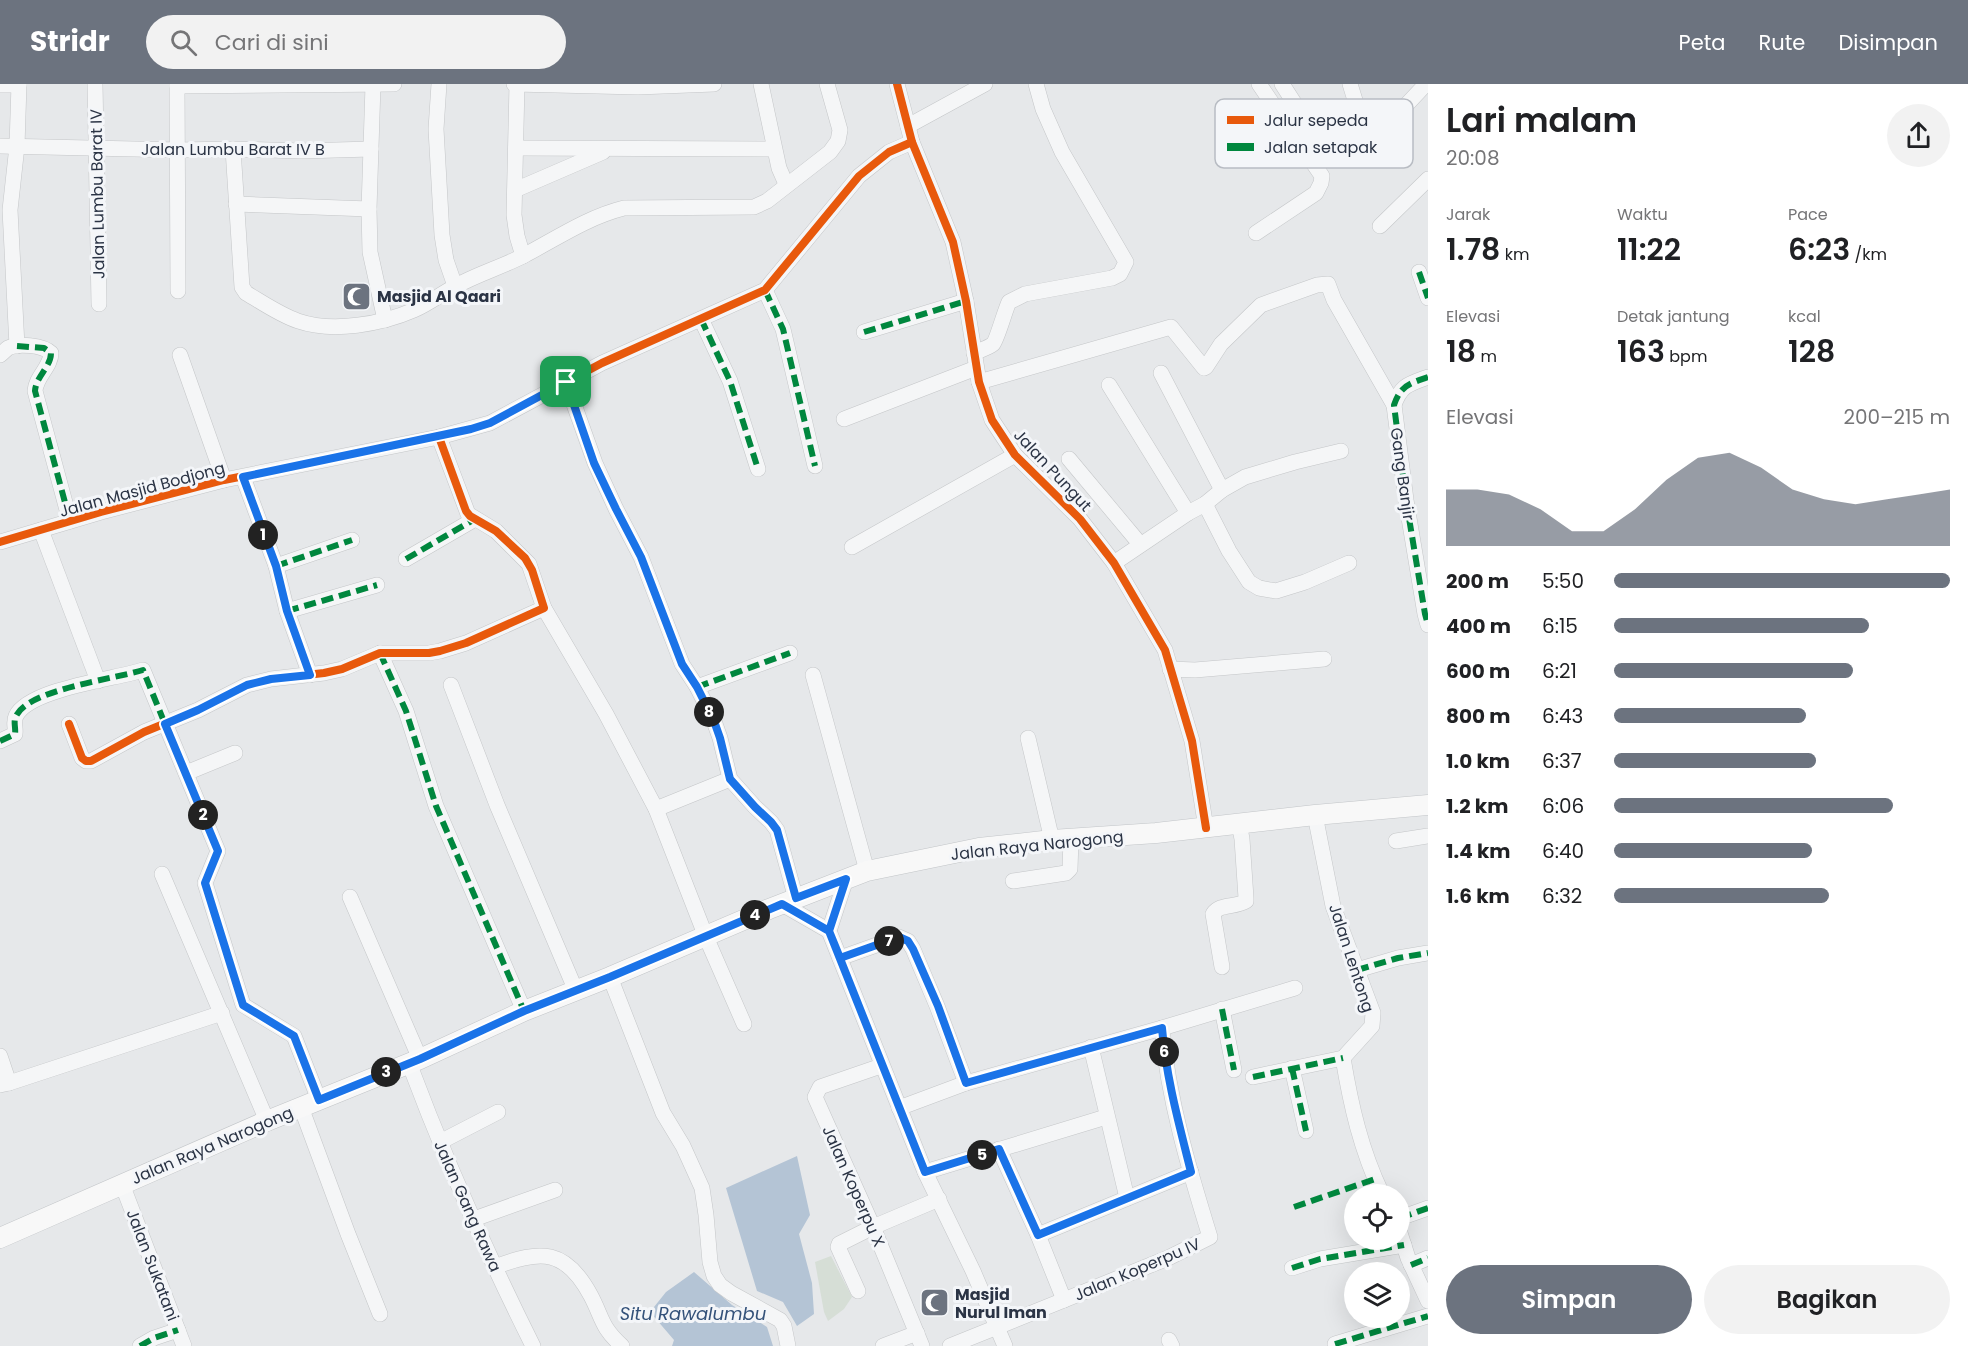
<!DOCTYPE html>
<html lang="id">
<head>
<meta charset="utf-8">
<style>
  :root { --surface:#fff; --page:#f2f2f2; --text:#202124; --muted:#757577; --accent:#6c737f }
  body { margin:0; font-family:Poppins,sans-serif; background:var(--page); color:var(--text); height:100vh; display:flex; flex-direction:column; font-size:22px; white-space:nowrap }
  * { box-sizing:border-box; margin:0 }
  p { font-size:20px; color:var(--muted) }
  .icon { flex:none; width:33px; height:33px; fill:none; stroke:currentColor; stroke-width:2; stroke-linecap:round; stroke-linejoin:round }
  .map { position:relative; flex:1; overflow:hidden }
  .sheet { display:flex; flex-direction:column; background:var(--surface); width:540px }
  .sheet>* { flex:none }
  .tools { position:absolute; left:1344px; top:1100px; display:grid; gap:12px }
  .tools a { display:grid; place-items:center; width:66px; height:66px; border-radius:50%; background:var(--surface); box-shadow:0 6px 24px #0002; font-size:30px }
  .pin { position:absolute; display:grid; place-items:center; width:51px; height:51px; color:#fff; margin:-26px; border-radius:12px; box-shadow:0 3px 9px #0006 }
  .km { position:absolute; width:30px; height:30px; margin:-15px; border-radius:50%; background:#222; color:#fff; font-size:16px; line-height:30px; text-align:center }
  .round { display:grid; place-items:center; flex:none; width:63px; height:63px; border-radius:32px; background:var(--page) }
  .head { display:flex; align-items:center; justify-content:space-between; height:102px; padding:0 18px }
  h1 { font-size:33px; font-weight:600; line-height:45px }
  .figures { display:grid; grid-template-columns:repeat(3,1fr); gap:9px; height:102px; padding:6px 18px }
  .figures div { display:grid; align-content:center }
  .figures b { font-size:30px; font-weight:600 }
  .figures small { font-size:16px; font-weight:400 }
  .figures p { font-size:16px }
  .chart { height:168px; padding:12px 18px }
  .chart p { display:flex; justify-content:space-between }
  .chart svg { width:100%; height:108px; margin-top:6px; fill:var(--accent); opacity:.7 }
  .cta { display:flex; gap:12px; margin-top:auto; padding:12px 18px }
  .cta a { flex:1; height:69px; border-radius:36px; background:var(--accent); color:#fff; font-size:24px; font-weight:600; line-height:69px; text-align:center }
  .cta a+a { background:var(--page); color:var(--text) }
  ul { padding:0 18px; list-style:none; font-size:20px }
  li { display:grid; grid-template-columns:96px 72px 1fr; align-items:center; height:45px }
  li i { height:15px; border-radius:8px; background:var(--accent) }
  header { display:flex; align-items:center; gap:36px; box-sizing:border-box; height:84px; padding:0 30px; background:var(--accent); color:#fff }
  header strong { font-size:28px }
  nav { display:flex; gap:33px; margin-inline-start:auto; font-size:21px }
  .search { width:420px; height:54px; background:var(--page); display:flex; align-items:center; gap:15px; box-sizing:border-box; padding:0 21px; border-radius:33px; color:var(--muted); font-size:22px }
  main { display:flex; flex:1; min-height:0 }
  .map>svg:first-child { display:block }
</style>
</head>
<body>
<header>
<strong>Stridr</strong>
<div class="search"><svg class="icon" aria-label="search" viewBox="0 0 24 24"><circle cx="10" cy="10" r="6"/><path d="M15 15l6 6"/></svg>Cari di sini</div>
<nav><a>Peta</a><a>Rute</a><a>Disimpan</a></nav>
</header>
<main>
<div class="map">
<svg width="1428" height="1262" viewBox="0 0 1428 1262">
  <rect width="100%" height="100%" fill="#e6e8ea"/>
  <polygon fill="#d6ded6" points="831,1172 852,1213 844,1225 828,1237 824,1228 815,1178"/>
  <g fill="#b4c4d5">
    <polygon points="797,1072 810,1131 799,1150 812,1199 814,1230 797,1242 783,1218 757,1207 726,1104"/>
    <polygon points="694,1188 732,1221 767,1243 773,1262 672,1262 674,1256 650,1228 666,1208"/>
  </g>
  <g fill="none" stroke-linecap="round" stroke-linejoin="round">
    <defs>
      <g id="minor">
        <polyline points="95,0 99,220"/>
        <polyline points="177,0 178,207"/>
        <polyline points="439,0 436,45 442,151 446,176 455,202"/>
        <polyline points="514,0 638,3 714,0"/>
        <polyline points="517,0 514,131 517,152 523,172"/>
        <polyline points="761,0 779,84 786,100"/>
        <polyline points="897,0 912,58 953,158 966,217 979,298 992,336 1015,371 1080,435 1114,479 1165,566 1192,657 1206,744"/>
        <polyline points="1282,0 1322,62 1326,67 1330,68 1381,48 1426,0"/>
        <polyline points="1350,0 1367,55"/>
        <polyline points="0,1 19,1"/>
        <polyline points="373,1 369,125 370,168 385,236"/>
        <polyline points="177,2 394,0"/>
        <polyline points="908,42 985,0"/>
        <polyline points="0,62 179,66 233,65 301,67 371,65"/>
        <polyline points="516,64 774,65"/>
        <path d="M233,65L242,203L246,209C263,219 280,231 298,237C333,249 382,240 414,226C428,220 441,210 454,203C477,190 502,183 525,171C557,154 588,133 624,124L754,123L767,117L830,68L838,57L840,46L827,0"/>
        <polyline points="515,106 603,68"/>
        <polyline points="236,120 369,125"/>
        <polyline points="1380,142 1428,95"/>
        <polyline points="1256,149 1316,109 1321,99 1322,92 1259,0"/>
        <polyline points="1419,188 1428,214"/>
        <polyline points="765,206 783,245 815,382"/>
        <polyline points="701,235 730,297 758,385"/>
        <polyline points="864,248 966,217"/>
        <polyline points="17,262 10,126 17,62 19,0"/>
        <path d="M974,269C980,266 988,264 993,260C997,256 1005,226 1009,218L1025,210L1112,194L1120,190L1126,178L1062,68L1043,25L1036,0"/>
        <path d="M0,271C3,269 5,266 8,264C18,259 43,261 51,269C51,283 36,292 35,307L70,437"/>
        <polyline points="180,271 224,396"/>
        <polyline points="1161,289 1222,406"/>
        <path d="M1428,293C1409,300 1401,301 1394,321L1406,416L1425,530L1428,541"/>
        <polyline points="566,298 595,379 616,425 641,473 682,580 697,603 714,637 720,654 730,695 755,723 771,738 777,746 796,815"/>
        <polyline points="979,298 1171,243 1204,284 1206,283 1221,260 1261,221 1317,201 1328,200 1334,216 1394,321"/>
        <polyline points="1109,301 1188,429"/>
        <polyline points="844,335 976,284"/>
        <polyline points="439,353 468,430 496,447 529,480 544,524 606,630 656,725 706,853 744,940"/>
        <polyline points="1069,375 1140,460"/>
        <polyline points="243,393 276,482 287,527 310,591"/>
        <polyline points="1205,420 1229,467 1249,498 1259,504 1276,507 1305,498 1349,479"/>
        <polyline points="41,446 98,597"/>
        <polyline points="0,458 101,428 224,396 439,353 490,339 602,279 765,206 859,92 889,68 912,58"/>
        <polyline points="852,463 1015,371"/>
        <polyline points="406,475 475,435"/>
        <polyline points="1114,479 1188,429 1205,420 1222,406 1245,393 1295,378 1341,367"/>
        <polyline points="276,482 352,456"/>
        <polyline points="287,527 377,501"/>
        <polyline points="380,569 406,627 436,722 524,927"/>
        <polyline points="1170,585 1195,586 1324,575"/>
        <polyline points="813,591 867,787"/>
        <polyline points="451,601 497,721 576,907"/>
        <polyline points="697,603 790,569"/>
        <polyline points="69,640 82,674 86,677 91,677 144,648 198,626 247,601 271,595 324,589 342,585 380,569 429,569 440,567 466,559 544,524"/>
        <polyline points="1028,654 1052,756"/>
        <path d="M0,657L15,650C16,644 13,638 16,632C29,605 115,595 143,586L218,767L205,799L243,921L294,952L319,1016"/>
        <polyline points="186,689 235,669"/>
        <polyline points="656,725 730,695"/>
        <path d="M1315,731L1333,822L1373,929L1372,942L1343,974C1351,1022 1361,1066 1382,1110"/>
        <polyline points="1396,757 1428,752"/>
        <polyline points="162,790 267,1037"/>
        <polyline points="1013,797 1066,789 1070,785 1071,755"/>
        <polyline points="350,813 420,975"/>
        <polyline points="782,820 829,847 925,1088 973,1187 1005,1262"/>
        <polyline points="829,847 846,795"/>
        <polyline points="840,874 899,853 908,857 913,865 937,922 966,999"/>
        <path d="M1222,883L1213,830C1220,819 1235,824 1246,817V814L1242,755L1239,739"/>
        <polyline points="1357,886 1398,874 1428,869"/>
        <polyline points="610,893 663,1029 683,1062 702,1104 706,1131 710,1178 714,1192 720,1201 731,1209 780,1236 784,1242 788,1262"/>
        <polyline points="1222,925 1234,986"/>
        <polyline points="1091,963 1127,1114"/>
        <polyline points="0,972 9,999 0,1001"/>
        <path d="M409,979C445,1075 487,1170 533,1262"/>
        <polyline points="881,982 820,1003 815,1013 873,1143 922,1262"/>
        <polyline points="1292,984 1306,1047"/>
        <polyline points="1253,993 1343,974"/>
        <polyline points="9,999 222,929"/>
        <polyline points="301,1023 348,1150 380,1230"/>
        <polyline points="899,1024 966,999 1162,944 1295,904"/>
        <polyline points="440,1058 498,1028"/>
        <polyline points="999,1065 1038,1151 1064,1216"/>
        <polyline points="925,1088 1106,1033"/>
        <polyline points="122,1100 184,1262"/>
        <polyline points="1400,1134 1428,1124"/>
        <polyline points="474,1135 555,1106"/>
        <polyline points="1400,1149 1408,1174 1428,1217"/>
        <polyline points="1038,1151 1191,1088"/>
        <polyline points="1411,1181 1428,1174"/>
        <path d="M495,1183C541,1165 566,1165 591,1212C603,1235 601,1243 622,1262"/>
        <polyline points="1292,1184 1320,1175 1404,1161"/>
        <polyline points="858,1207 838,1163 839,1160 873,1143 939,1115"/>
        <polyline points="1169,1256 1172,1262"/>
        <polyline points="1335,1260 1428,1232"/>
        <polyline points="140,1262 154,1254 178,1246"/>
        <polyline points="883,1262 917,1249"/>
        <path d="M950,1262L1168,1174L1210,1153C1189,1085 1168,1015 1162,944"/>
      </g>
      <polyline id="major" points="0,1154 267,1037 420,975 524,927 610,893 769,825 867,787 979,764 1052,756 1156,749 1315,731 1428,721"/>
    </defs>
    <use href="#minor" stroke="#c4c6c8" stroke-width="16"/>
    <use href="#major" stroke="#c2c5c8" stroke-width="21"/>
    <use href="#minor" stroke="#f5f6f7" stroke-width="15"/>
    <use href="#major" stroke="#f8f8f8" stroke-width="20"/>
    <g stroke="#00873e" stroke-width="6" stroke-dasharray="12 6" stroke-linecap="butt">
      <polyline points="1419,188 1428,214"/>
      <polyline points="765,206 783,245 815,382"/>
      <polyline points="701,235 730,297 758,385"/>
      <polyline points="864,248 966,217"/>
      <path d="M17,262L44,264L51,269C51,283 36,292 35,307L70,437"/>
      <path d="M1428,293C1409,300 1401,301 1394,321L1406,416L1425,530L1428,541"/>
      <polyline points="566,298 595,379 616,425 641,473 682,580 697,603 714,637 720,654 730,695 755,723 771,738 777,746 796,815"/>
      <polyline points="243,393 276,482 287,527 310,591"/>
      <polyline points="406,475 475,435"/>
      <polyline points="276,482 352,456"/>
      <polyline points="287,527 377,501"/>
      <polyline points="380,569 406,627 436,722 524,927"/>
      <polyline points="697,603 790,569"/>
      <path d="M0,657L15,650C16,644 13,638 16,632C29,605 115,595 143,586L165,640"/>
      <polyline points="1357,886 1398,874 1428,869"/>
      <polyline points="1222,925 1234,986"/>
      <polyline points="1292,984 1306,1047"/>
      <polyline points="1253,993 1343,974"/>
      <polyline points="1294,1123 1375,1095"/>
      <polyline points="1400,1134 1428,1124"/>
      <polyline points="1411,1181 1428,1174"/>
      <polyline points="1292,1184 1320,1175 1404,1161"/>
      <polyline points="1335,1260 1428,1232"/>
      <polyline points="140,1262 154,1254 178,1246"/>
    </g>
    <defs>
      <g id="cycleway">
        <polyline points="897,0 912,58 953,158 966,217 979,298 992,336 1015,371 1080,435 1114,479 1165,566 1192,657 1206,744"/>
        <polyline points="0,458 101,428 224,396 439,353 490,339 602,279 765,206 859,92 889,68 912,58"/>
        <polyline points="69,640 82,674 86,677 91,677 144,648 198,626 247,601 271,595 324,589 342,585 380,569 429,569 440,567 466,559 544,524 532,486 525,474 496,447 470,432 466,427 439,353"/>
      </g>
    </defs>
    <use href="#cycleway" stroke="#f4f6f9" stroke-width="11"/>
    <use href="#cycleway" stroke="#e8590c" stroke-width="8"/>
  </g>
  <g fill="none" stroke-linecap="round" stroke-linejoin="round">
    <defs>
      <path id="route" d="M566,298L490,339L471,345L243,393L276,482L287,527L310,591L271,595L247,601L198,626L165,640L218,767L205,799L243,921L294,952L319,1016L420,975L524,927L610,893L782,820L829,847L925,1088L999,1065L1038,1151L1191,1088C1179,1040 1166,993 1162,944L966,999L938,922L913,865L908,857L899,853L840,874L829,847L846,795L796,814L777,746L771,738L755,723L730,695L720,654L714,637L697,603L682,580L641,473L616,425L594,379L566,298"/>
    </defs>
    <use href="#route" stroke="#fff" stroke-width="12"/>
    <use href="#route" stroke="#1a73e8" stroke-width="8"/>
  </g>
  <defs>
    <symbol id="mosque-square" viewBox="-11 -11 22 22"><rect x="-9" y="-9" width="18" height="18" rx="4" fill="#6c737f" stroke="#f4f6f9"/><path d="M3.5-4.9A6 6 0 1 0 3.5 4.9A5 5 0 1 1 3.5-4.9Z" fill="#fff"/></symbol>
  </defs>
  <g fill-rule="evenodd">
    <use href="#mosque-square" x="340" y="196" width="33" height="33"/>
    <use href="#mosque-square" x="918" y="1202" width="33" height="33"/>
  </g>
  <g text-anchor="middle" stroke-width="6" stroke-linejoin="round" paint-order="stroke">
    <g font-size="16" fill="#2b3445" stroke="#f4f6f9">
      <text x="233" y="71">Jalan Lumbu Barat IV B</text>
      <text transform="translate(97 110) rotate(-91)" y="6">Jalan Lumbu Barat IV</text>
      <text transform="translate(1053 386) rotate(47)" y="6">Jalan Pungut</text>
      <text transform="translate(1403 390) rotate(82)" y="6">Gang Banjir</text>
      <text transform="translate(142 405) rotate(-15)" y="6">Jalan Masjid Bodjong</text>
      <text transform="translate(1037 761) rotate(-6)" y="6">Jalan Raya Narogong</text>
      <text transform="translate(1352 874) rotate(72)" y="6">Jalan Lentong</text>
      <text transform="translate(212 1061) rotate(-23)" y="6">Jalan Raya Narogong</text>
      <text transform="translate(854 1102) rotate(66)" y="6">Jalan Koperpu X</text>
      <text transform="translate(468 1122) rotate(66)" y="6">Jalan Gang Rawa</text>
      <text transform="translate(153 1181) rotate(69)" y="6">Jalan Sukatani</text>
      <text transform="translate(1137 1185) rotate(-23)" y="6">Jalan Koperpu IV</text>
    </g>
    <g font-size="16" font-weight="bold" fill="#2b3445" stroke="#f4f6f9" text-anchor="start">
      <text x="377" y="218">Masjid Al Qaari</text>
      <text x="955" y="1216">Masjid<tspan x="955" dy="18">Nurul Iman</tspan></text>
    </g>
    <g font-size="18" font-style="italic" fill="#34527a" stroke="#f4f6f9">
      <text x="693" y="1236">Situ Rawalumbu</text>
    </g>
  </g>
  <rect x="1215" y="15" width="198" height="69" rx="9" fill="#f4f6f9" stroke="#b8bcc3" stroke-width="1.5"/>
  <rect x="1227" y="32" width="27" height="8" fill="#e8590c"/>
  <rect x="1227" y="59" width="27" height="8" fill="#00873e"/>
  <g font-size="16" fill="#2b3445">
    <text x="1264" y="42">Jalur sepeda</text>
    <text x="1264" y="69">Jalan setapak</text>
  </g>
</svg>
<div class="tools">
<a><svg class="icon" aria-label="locate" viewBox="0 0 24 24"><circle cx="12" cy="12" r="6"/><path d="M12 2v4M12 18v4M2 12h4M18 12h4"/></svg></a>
<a><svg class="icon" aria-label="layers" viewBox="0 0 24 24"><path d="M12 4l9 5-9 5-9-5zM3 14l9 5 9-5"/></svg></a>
</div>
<div class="pin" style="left:566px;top:298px;background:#1e9e55"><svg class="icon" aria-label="arrive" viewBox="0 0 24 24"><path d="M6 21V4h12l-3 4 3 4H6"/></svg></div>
<b class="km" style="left:263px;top:451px">1</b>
<b class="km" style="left:203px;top:731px">2</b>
<b class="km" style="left:386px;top:988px">3</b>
<b class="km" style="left:755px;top:831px">4</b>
<b class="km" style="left:982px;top:1071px">5</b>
<b class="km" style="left:1164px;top:968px">6</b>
<b class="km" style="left:889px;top:857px">7</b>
<b class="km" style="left:709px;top:628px">8</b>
</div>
<section class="sheet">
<div class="head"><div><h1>Lari malam</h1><p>20:08</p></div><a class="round"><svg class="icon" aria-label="share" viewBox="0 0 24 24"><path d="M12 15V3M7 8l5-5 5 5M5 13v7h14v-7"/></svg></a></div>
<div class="figures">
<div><p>Jarak</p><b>1.78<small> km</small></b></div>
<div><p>Waktu</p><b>11:22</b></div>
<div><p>Pace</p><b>6:23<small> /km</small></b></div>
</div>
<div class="figures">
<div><p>Elevasi</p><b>18<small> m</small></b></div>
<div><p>Detak jantung</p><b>163<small> bpm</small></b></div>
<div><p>kcal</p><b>128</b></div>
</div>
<div class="chart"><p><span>Elevasi</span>200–215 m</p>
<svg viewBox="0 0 160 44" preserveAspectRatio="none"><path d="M0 44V21L10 21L20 23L30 29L40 38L50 38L60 29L70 17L80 8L90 6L100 12L110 21L120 25L130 27L140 25L150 23L160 21V44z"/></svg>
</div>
<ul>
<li><b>200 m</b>5:50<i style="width:100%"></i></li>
<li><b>400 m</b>6:15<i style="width:76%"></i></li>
<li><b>600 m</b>6:21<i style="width:71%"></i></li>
<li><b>800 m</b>6:43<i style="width:57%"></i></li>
<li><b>1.0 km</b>6:37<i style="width:60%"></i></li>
<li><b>1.2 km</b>6:06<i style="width:83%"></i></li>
<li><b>1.4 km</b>6:40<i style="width:59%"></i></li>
<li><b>1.6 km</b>6:32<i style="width:64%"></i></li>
</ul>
<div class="cta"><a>Simpan</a><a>Bagikan</a></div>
</section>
</main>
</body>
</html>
